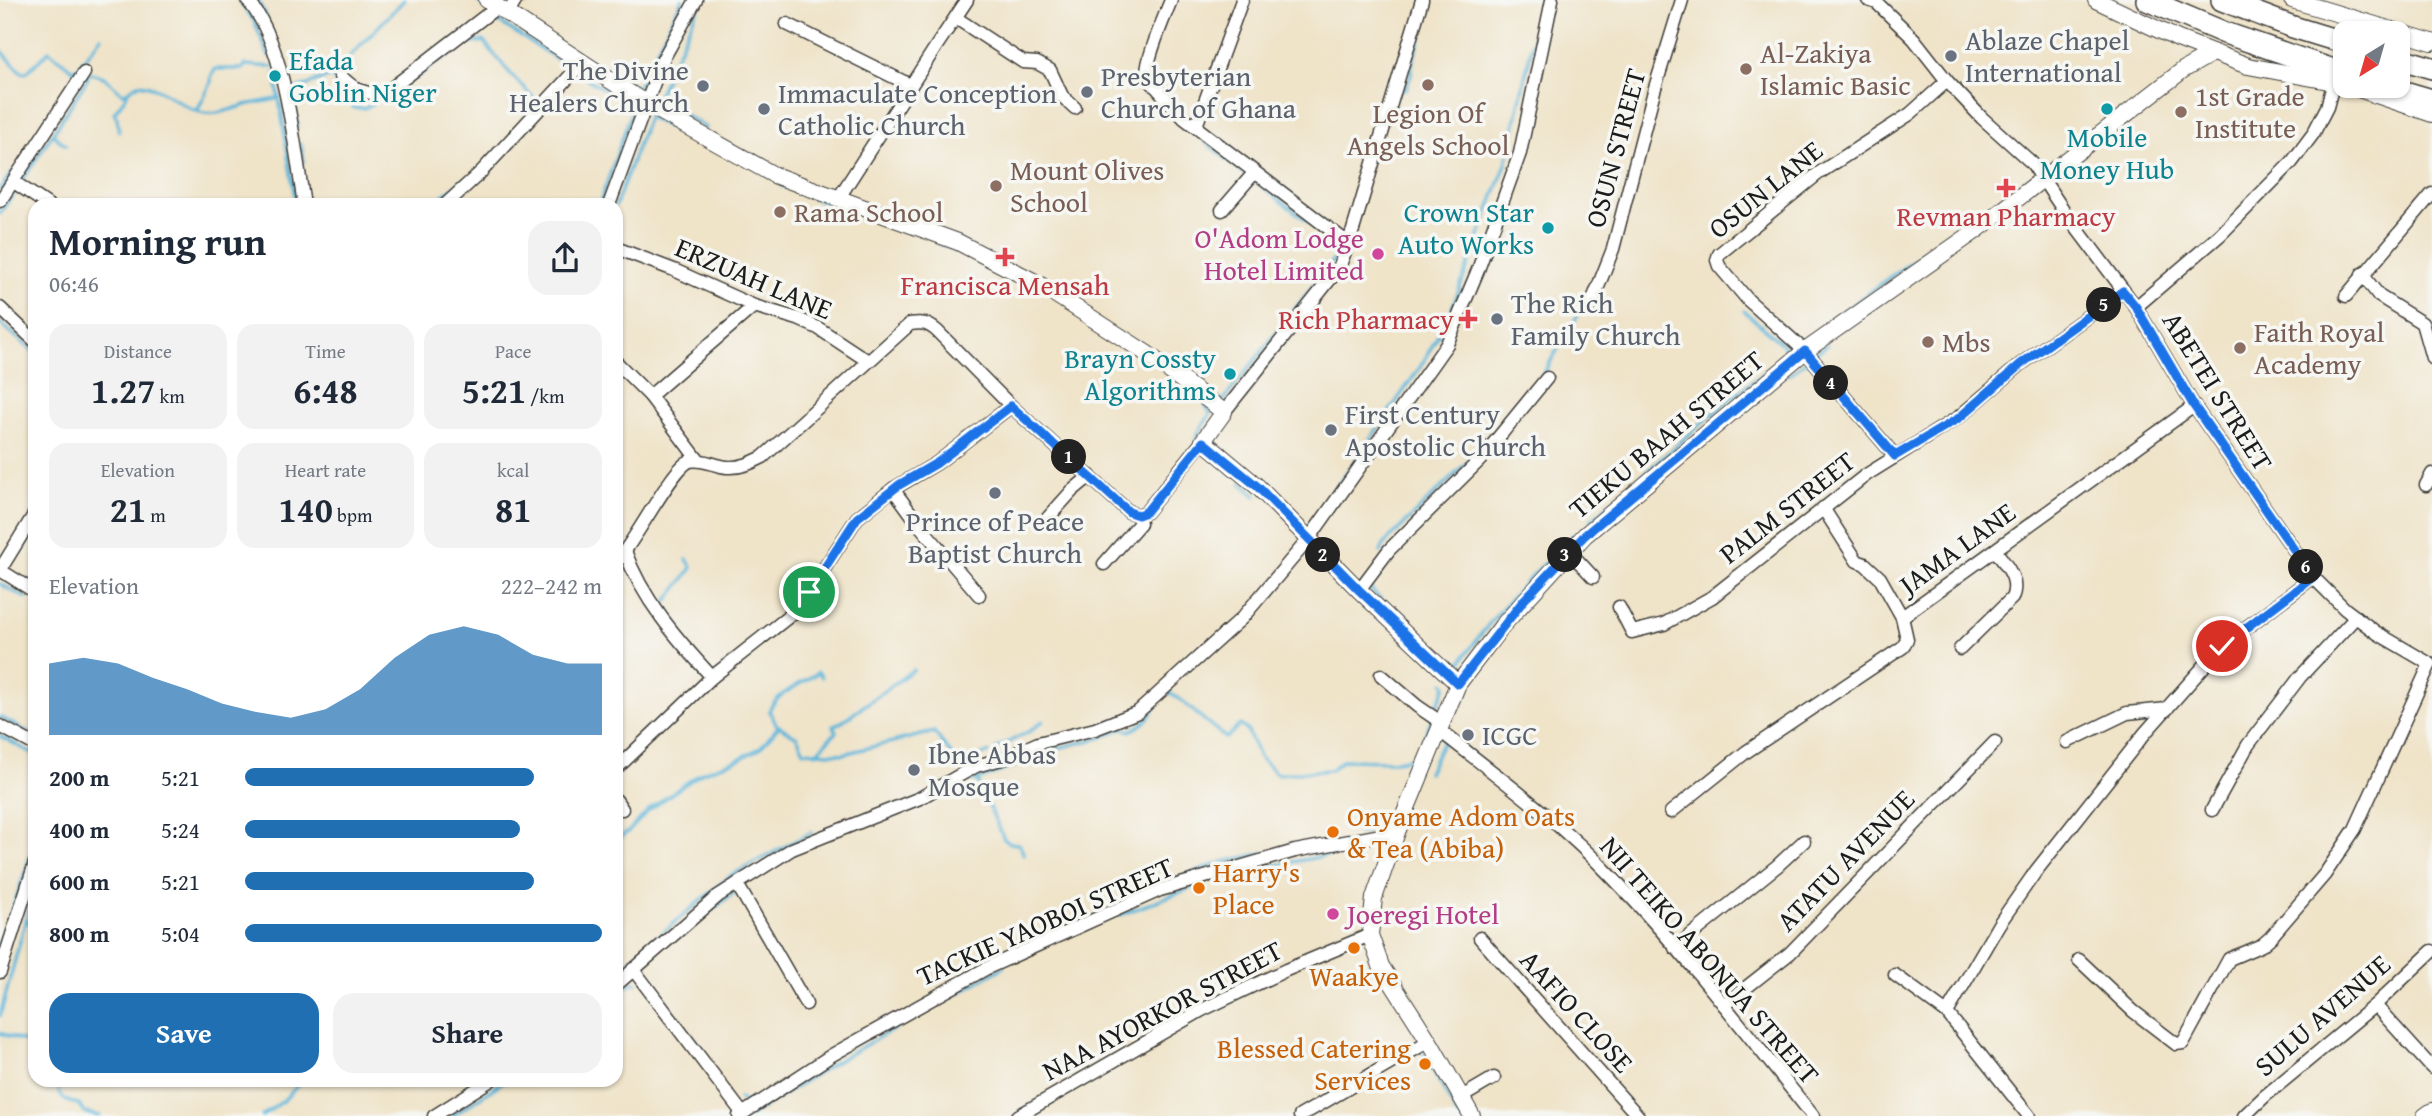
<!DOCTYPE html>
<html lang="en">
<head>
<meta charset="utf-8">
<style>
  :root { --surface:#fff; --page:#f2f2f3; --text:#1f2937; --muted:#747a83; --accent:#1f6fb2 }
  body { margin:0; font-family:"Gentium Book Plus",serif; background:var(--page); color:var(--text); height:100vh; display:flex; flex-direction:column; font-size:26px; white-space:nowrap }
  * { box-sizing:border-box; margin:0 }
  p { font-size:23px; color:var(--muted) }
  .icon { flex:none; width:38px; height:38px; fill:none; stroke:currentColor; stroke-width:2; stroke-linecap:round; stroke-linejoin:round }
  .map { position:relative; flex:1; overflow:hidden }
  .sheet { position:absolute; left:28px; top:198px; width:595px; height:889px; display:flex; flex-direction:column; background:var(--surface); border-radius:21px; box-shadow:0 2px 5px #0004 }
  .sheet>* { flex:none }
  .needle { width:46px; rotate:217deg }
  .buttons { position:absolute; left:2333px; top:21px; display:grid; gap:14px }
  .buttons a { display:grid; place-items:center; width:77px; height:77px; border-radius:14px; background:var(--surface); box-shadow:0 2px 5px #0004; font-size:35px }
  .pin { position:absolute; display:grid; place-items:center; width:60px; height:60px; color:#fff; margin:-30px; border:4px solid #fff; border-radius:50%; box-shadow:0 2px 7px #0007 }
  .km { position:absolute; width:35px; height:35px; margin:-18px; border-radius:50%; background:#222; color:#fff; font-size:19px; line-height:35px; text-align:center }
  .round { display:grid; place-items:center; flex:none; width:74px; height:74px; border-radius:21px; background:var(--page) }
  .head { display:flex; align-items:center; justify-content:space-between; height:119px; padding:0 21px }
  h1 { font-size:38px; font-weight:600; line-height:52px }
  .figures { display:grid; grid-template-columns:repeat(3,1fr); gap:10px; height:119px; padding:7px 21px }
  .figures div { display:grid; align-content:center; border-radius:18px; background:var(--page); text-align:center }
  .figures b { font-size:35px; font-weight:600 }
  .figures small { font-size:19px; font-weight:400 }
  .figures p { font-size:19px }
  .chart { height:196px; padding:14px 21px }
  .chart p { display:flex; justify-content:space-between }
  .chart svg { width:100%; height:126px; margin-top:7px; fill:var(--accent); opacity:.7 }
  .cta { display:flex; gap:14px; margin-top:auto; padding:14px 21px }
  .cta a { flex:1; height:80px; border-radius:21px; background:var(--accent); color:#fff; font-size:28px; font-weight:600; line-height:80px; text-align:center }
  .cta a+a { background:var(--page); color:var(--text) }
  ul { padding:0 21px; list-style:none; font-size:23px }
  li { display:grid; grid-template-columns:112px 84px 1fr; align-items:center; height:52px }
  li i { height:18px; border-radius:9px; background:var(--accent) }
  .map>svg:first-child { display:block }
</style>
</head>
<body>
<div class="map">
<svg width="2432" height="1116" viewBox="0 0 2432 1116">
  <rect width="100%" height="100%" fill="#f6f6f2"/>
  <filter id="ink" filterUnits="userSpaceOnUse"><feTurbulence type="fractalNoise" baseFrequency=".0143" numOctaves="2"/><feDisplacementMap in="SourceGraphic" scale="14" xChannelSelector="R" yChannelSelector="G"/><feConvolveMatrix kernelMatrix="1 2 1 2 8 2 1 2 1" color-interpolation-filters="sRGB"/></filter>
  <filter id="wash" filterUnits="userSpaceOnUse"><feTurbulence type="fractalNoise" baseFrequency=".00686" numOctaves="4" result="noise"/><feDisplacementMap in="SourceGraphic" scale="28" xChannelSelector="R" yChannelSelector="G"/><feGaussianBlur stdDeviation="1.57" result="paint"/><feColorMatrix in="noise" values="0 0 0 0 0 0 0 0 0 0 0 0 0 0 0 0 0 1.4 0 .05"/><feComposite in="paint" operator="in"/></filter>
  <g filter="url(#wash)">
    <rect width="100%" height="100%" fill="#efe3c8"/>
    <g fill="none" stroke-linecap="round" stroke-linejoin="round">
      <g stroke="#5db6da" stroke-width="3.5">
        <polyline points="239,0 254,21 269,56"/>
        <polyline points="257,0 266,16"/>
        <polyline points="476,0 483,6"/>
        <polyline points="698,8 657,98 706,128"/>
        <polyline points="488,21 499,22 633,108 599,205"/>
        <polyline points="461,45 483,41 514,78 539,103"/>
        <polyline points="0,49 21,72 26,73 49,51 74,71"/>
        <polyline points="285,66 298,126"/>
        <polyline points="91,73 104,77 122,93 127,92"/>
        <polyline points="275,73 296,205"/>
        <polyline points="331,76 404,0"/>
        <polyline points="75,77 76,73 72,69 78,68 101,37"/>
        <polyline points="625,81 637,88 682,0"/>
        <polyline points="402,87 452,52 482,26"/>
        <polyline points="292,91 331,76 354,108 365,108 386,97"/>
        <polyline points="1400,91 1402,88 1406,89 1412,72 1410,71 1431,0"/>
        <polyline points="197,111 211,83 211,77 215,69 243,69 245,65 274,67"/>
        <path d="M119,131L117,118L114,113L127,95V92L138,84C159,85 174,101 192,109C213,119 227,110 246,105C257,102 267,102 278,98"/>
        <polyline points="52,134 66,145"/>
        <polyline points="1204,141 1247,176"/>
        <polyline points="301,144 304,161"/>
        <polyline points="1254,180 1341,247"/>
        <polyline points="21,183 88,78 86,76 91,73"/>
        <polyline points="781,185 836,206"/>
        <polyline points="0,189 13,171"/>
        <polyline points="441,197 465,179"/>
        <polyline points="616,205 648,117 703,144"/>
        <polyline points="0,213 17,189"/>
        <polyline points="938,243 964,253"/>
        <polyline points="1744,311 1791,352"/>
        <polyline points="0,323 35,353"/>
        <polyline points="1813,355 1827,345"/>
        <polyline points="1789,375 1807,360"/>
        <polyline points="1542,376 1582,308"/>
        <polyline points="1219,400 1223,401 1338,254"/>
        <path d="M1196,439C1198,429 1208,422 1210,412L1206,407"/>
        <polyline points="1241,483 1256,496"/>
        <polyline points="1591,520 1730,399 1880,284 2013,192"/>
        <polyline points="1308,528 1421,366 1450,314 1506,164 1542,0"/>
        <polyline points="1303,551 1347,589"/>
        <polyline points="1381,552 1384,544 1487,443"/>
        <polyline points="0,584 26,598"/>
        <path d="M1371,584L1370,588L1375,594L1456,670C1486,621 1533,573 1575,534"/>
        <polyline points="660,610 692,568 687,559"/>
        <polyline points="1166,691 1174,695 1226,738 1240,725 1247,730 1260,758 1277,774 1331,770 1343,760 1396,761 1416,757"/>
        <polyline points="1460,700 1471,679"/>
        <polyline points="1434,713 1446,686 1444,683"/>
        <polyline points="0,717 35,736"/>
        <path d="M778,727L769,711C775,693 804,684 818,672L822,677"/>
        <polyline points="0,736 35,755"/>
        <polyline points="997,748 1030,731 1043,721"/>
        <polyline points="816,753 836,732 834,725 842,722 913,670"/>
        <polyline points="961,765 989,752"/>
        <polyline points="1428,773 1444,739"/>
        <polyline points="977,780 1004,839 1010,843 1019,844 1024,855"/>
        <polyline points="1387,828 1392,817 1394,817 1431,720"/>
        <polyline points="1359,833 1387,827"/>
        <path d="M616,840L628,832L649,810L685,784L703,772L739,759L760,748L779,726L797,737L804,751L843,754L934,732L971,780H977L1018,765L1033,754L1100,738L1123,728L1130,731C1144,725 1153,716 1157,701"/>
        <polyline points="1376,854 1383,838"/>
        <polyline points="1245,871 1371,847 1378,848"/>
        <polyline points="1159,884 1224,862 1269,852"/>
        <polyline points="1124,899 1149,889"/>
        <polyline points="709,912 734,893"/>
        <polyline points="1120,915 1204,883"/>
        <polyline points="27,923 35,915"/>
        <polyline points="0,944 35,843"/>
        <polyline points="616,972 730,876 812,832"/>
        <polyline points="658,993 707,1056"/>
        <polyline points="616,996 632,983 637,983"/>
        <polyline points="0,1016 35,885"/>
        <polyline points="0,1033 35,1045"/>
        <polyline points="1423,1052 1458,1116"/>
        <path d="M56,1080C59,1096 61,1101 78,1104L85,1113L100,1116"/>
        <polyline points="739,1098 745,1103 753,1100"/>
        <polyline points="262,1116 283,1101 303,1080"/>
        <polyline points="452,1116 506,1080"/>
        <polyline points="750,1116 832,1064 1004,967"/>
      </g>
    </g>
  </g>
  <g filter="url(#ink)">
    <g fill="none" stroke-linecap="round" stroke-linejoin="round">
      <defs>
        <g id="street">
          <path d="M247,0C285,40 295,149 304,205"/>
          <path d="M1171,0C1164,18 1145,61 1147,77L1184,118L1348,243"/>
          <polyline points="1868,0 1877,3 1914,39 1947,81 1982,118 2032,163 2066,214 2136,307 2194,406 2313,577 2345,609 2377,633 2430,664"/>
          <polyline points="507,15 516,0"/>
          <polyline points="956,18 1023,62 1037,63 1050,70 1062,96 1075,108"/>
          <polyline points="787,24 910,85"/>
          <path d="M340,75C354,90 368,98 389,90L497,7"/>
          <polyline points="1196,126 1242,0"/>
          <polyline points="14,182 48,205"/>
          <polyline points="838,199 937,45 967,0"/>
          <polyline points="0,201 84,73"/>
          <polyline points="445,205 481,172 583,62"/>
          <polyline points="609,205 662,61 696,0"/>
          <polyline points="1222,210 1254,173"/>
          <polyline points="616,248 674,270 754,306 798,319 818,328 868,361"/>
          <polyline points="2362,274 2379,296 2422,323 2432,358"/>
          <polyline points="2346,296 2432,194"/>
          <polyline points="1590,307 1613,249 1654,91 1682,0"/>
          <polyline points="2136,307 2220,235 2292,162 2313,134 2327,107 2334,81"/>
          <polyline points="0,308 35,341"/>
          <polyline points="616,362 650,396 698,460"/>
          <polyline points="650,396 754,306"/>
          <polyline points="1224,412 1339,268 1353,230 1422,0"/>
          <polyline points="1895,456 1805,351 1748,300 1719,266 1717,260 1719,254 1819,173 1910,114 1947,81"/>
          <polyline points="2426,485 2432,474"/>
          <polyline points="893,489 921,527 979,595"/>
          <polyline points="35,513 0,570 35,592"/>
          <polyline points="1046,520 1072,491 1090,476"/>
          <path d="M625,551C642,599 677,639 712,677"/>
          <polyline points="1569,551 1593,577"/>
          <path d="M616,562C634,544 673,466 690,461C702,458 715,466 727,467C741,468 751,463 763,457L910,324C922,322 928,323 937,331L1011,406L1129,512L1138,515L1146,512L1203,441"/>
          <polyline points="1104,564 1140,523 1138,515"/>
          <polyline points="1359,590 1389,550 1480,460 1547,378"/>
          <polyline points="1619,607 1632,632 1664,624 1712,597 1866,475 1959,417 2021,364 2123,291"/>
          <polyline points="1902,617 2194,406"/>
          <path d="M1960,649L2012,598C2020,579 2006,566 1996,551"/>
          <polyline points="1381,675 1417,706 1442,723"/>
          <polyline points="0,726 35,745"/>
          <path d="M1439,730C1497,776 1559,821 1610,875C1683,950 1748,1035 1813,1116"/>
          <polyline points="2067,742 2127,713 2167,709"/>
          <polyline points="616,769 712,677 792,614 809,592 857,518 893,489 937,463 1011,406"/>
          <polyline points="616,800 622,809"/>
          <polyline points="2212,810 2248,745 2300,677 2356,617"/>
          <polyline points="1671,812 1746,752 1903,647 1907,639 1902,617 1880,578 1865,564 1857,561 1823,508"/>
          <polyline points="737,884 806,1004"/>
          <polyline points="1480,938 1638,1116"/>
          <polyline points="1675,948 1777,866 1804,841"/>
          <polyline points="2079,960 2133,1011 2176,1044 2183,1043 2229,959 2262,945 2271,937 2325,874 2355,829 2430,664"/>
          <polyline points="633,969 743,1114"/>
          <polyline points="0,972 35,863"/>
          <polyline points="1895,975 1947,1013 2029,1116"/>
          <polyline points="616,985 718,896 792,849 920,798 976,766 1005,758 1038,743 1095,729 1138,712 1242,618 1308,540 1447,344 1478,270 1520,153 1552,0"/>
          <polyline points="1724,1005 1790,953 1995,742"/>
          <polyline points="2375,1005 2432,1068"/>
          <polyline points="1947,1013 1999,924 2036,871 2145,733 2222,646 2313,577"/>
          <polyline points="1460,1098 1494,1078"/>
          <polyline points="434,1116 491,1080"/>
          <polyline points="739,1116 832,1055 987,968 1160,890 1295,851 1397,832"/>
          <polyline points="1018,1116 1202,1010 1286,970 1370,935"/>
          <polyline points="1300,1116 1429,1041"/>
          <polyline points="2244,1116 2265,1096 2375,1005 2432,951"/>
        </g>
        <g id="secondary">
          <polyline points="487,0 645,103 774,175 958,242 1039,284 1146,353 1224,412 1203,441 1258,487 1359,590 1458,684"/>
          <polyline points="2096,0 2178,39 2248,66 2345,84"/>
          <polyline points="2292,0 2432,42"/>
          <polyline points="2350,86 2432,114"/>
          <polyline points="1472,1116 1429,1041 1381,966 1370,935 1374,898 1397,832 1458,684 1502,626 1585,535 1805,351 1977,230 2183,70 2213,53"/>
          <polyline points="2425,1116 2432,1111"/>
        </g>
        <g id="highway">
          <polyline points="2147,0 2225,33 2345,74"/>
          <polyline points="2222,0 2293,27 2345,43"/>
          <polyline points="2398,58 2432,68"/>
          <polyline points="2384,86 2432,100"/>
        </g>
      </defs>
      <use href="#street" stroke="#3c3a36" stroke-width="15"/>
      <use href="#secondary" stroke="#3c3a36" stroke-width="18"/>
      <use href="#highway" stroke="#3c3a36" stroke-width="24"/>
      <use href="#street" stroke="#fff" stroke-width="12"/>
      <use href="#secondary" stroke="#fff" stroke-width="16"/>
      <use href="#highway" stroke="#fff" stroke-width="21"/>
    </g>
  </g>
  <g fill="none" stroke-linecap="round" stroke-linejoin="round" filter="url(#ink)">
    <defs>
      <polyline id="route" points="809,592 857,518 899,485 937,463 1011,406 1129,512 1138,515 1146,512 1203,442 1258,487 1359,590 1458,684 1524,600 1585,535 1805,351 1895,456 1959,418 2021,364 2123,291 2136,307 2194,406 2313,577 2222,646"/>
    </defs>
    <use href="#route" stroke="#fff" stroke-width="14"/>
    <use href="#route" stroke="#1a73e8" stroke-width="9"/>
  </g>
  <g fill="#6b7280" stroke="#f6f6f2" stroke-width="2.5">
    <circle cx="1951" cy="56" r="7"/>
    <circle cx="703" cy="86" r="7"/>
    <circle cx="1087" cy="92" r="7"/>
    <circle cx="764" cy="109" r="7"/>
    <circle cx="1497" cy="319" r="7"/>
    <circle cx="1331" cy="430" r="7"/>
    <circle cx="995" cy="493" r="7"/>
    <circle cx="1468" cy="735" r="7"/>
    <circle cx="914" cy="770" r="7"/>
  </g>
  <g fill="#8d6e63" stroke="#f6f6f2" stroke-width="2.5">
    <circle cx="1746" cy="69" r="7"/>
    <circle cx="1428" cy="85" r="7"/>
    <circle cx="2181" cy="112" r="7"/>
    <circle cx="996" cy="186" r="7"/>
    <circle cx="780" cy="212" r="7"/>
    <circle cx="1928" cy="342" r="7"/>
    <circle cx="2240" cy="348" r="7"/>
  </g>
  <g fill="#0f9aa8" stroke="#f6f6f2" stroke-width="2.5">
    <circle cx="275" cy="76" r="7"/>
    <circle cx="2107" cy="109" r="7"/>
    <circle cx="1548" cy="228" r="7"/>
    <circle cx="1230" cy="374" r="7"/>
  </g>
  <g fill="#e0444e" stroke="#f6f6f2" stroke-width="2.5">
    <path d="M2002.5 177.5h7v7h7v7h-7v7h-7v-7h-7v-7h7z"/>
    <path d="M1001.5 246.5h7v7h7v7h-7v7h-7v-7h-7v-7h7z"/>
    <path d="M1464.5 308.5h7v7h7v7h-7v7h-7v-7h-7v-7h7z"/>
  </g>
  <g fill="#d1479c" stroke="#f6f6f2" stroke-width="2.5">
    <circle cx="1378" cy="254" r="7"/>
    <circle cx="1333" cy="914" r="7"/>
  </g>
  <g fill="#e8710a" stroke="#f6f6f2" stroke-width="2.5">
    <circle cx="1333" cy="832" r="7"/>
    <circle cx="1199" cy="888" r="7"/>
    <circle cx="1354" cy="948" r="7"/>
    <circle cx="1425" cy="1064" r="7"/>
  </g>
  <g text-anchor="middle" stroke-width="7" stroke-linejoin="round" paint-order="stroke">
    <g font-size="28" fill="#5b616d" stroke="#f6f6f2" text-anchor="start">
      <text x="1965" y="50">Ablaze Chapel<tspan x="1965" dy="32">International</tspan></text>
      <text x="689" y="80" text-anchor="end">The Divine<tspan x="689" dy="32">Healers Church</tspan></text>
      <text x="1101" y="86">Presbyterian<tspan x="1101" dy="32">Church of Ghana</tspan></text>
      <text x="778" y="103">Immaculate Conception<tspan x="778" dy="32">Catholic Church</tspan></text>
      <text x="1511" y="313">The Rich<tspan x="1511" dy="32">Family Church</tspan></text>
      <text x="1345" y="424">First Century<tspan x="1345" dy="32">Apostolic Church</tspan></text>
      <text x="995" y="531" text-anchor="middle">Prince of Peace<tspan x="995" dy="32">Baptist Church</tspan></text>
      <text x="1482" y="745">ICGC</text>
      <text x="928" y="764">Ibne Abbas<tspan x="928" dy="32">Mosque</tspan></text>
    </g>
    <g font-size="28" fill="#785e54" stroke="#f6f6f2" text-anchor="start">
      <text x="1760" y="63">Al-Zakiya<tspan x="1760" dy="32">Islamic Basic</tspan></text>
      <text x="2195" y="106">1st Grade<tspan x="2195" dy="32">Institute</tspan></text>
      <text x="1428" y="123" text-anchor="middle">Legion Of<tspan x="1428" dy="32">Angels School</tspan></text>
      <text x="1010" y="180">Mount Olives<tspan x="1010" dy="32">School</tspan></text>
      <text x="794" y="222">Rama School</text>
      <text x="2254" y="342">Faith Royal<tspan x="2254" dy="32">Academy</tspan></text>
      <text x="1942" y="352">Mbs</text>
    </g>
    <g font-size="28" fill="#0d838f" stroke="#f6f6f2" text-anchor="end">
      <text x="289" y="70" text-anchor="start">Efada<tspan x="289" dy="32">Goblin Niger</tspan></text>
      <text x="2107" y="147" text-anchor="middle">Mobile<tspan x="2107" dy="32">Money Hub</tspan></text>
      <text x="1534" y="222">Crown Star<tspan x="1534" dy="32">Auto Works</tspan></text>
      <text x="1216" y="368">Brayn Cossty<tspan x="1216" dy="32">Algorithms</tspan></text>
    </g>
    <g font-size="28" fill="#1c1c1c" stroke="#f6f6f2">
      <text transform="translate(1615 148) rotate(-75)" y="10">OSUN STREET</text>
      <text transform="translate(1765 189) rotate(-39)" y="10">OSUN LANE</text>
      <text transform="translate(754 278) rotate(23)" y="10">ERZUAH LANE</text>
      <text transform="translate(2218 391) rotate(58)" y="10">ABETEI STREET</text>
      <text transform="translate(1666 434) rotate(-40)" y="10">TIEKU BAAH STREET</text>
      <text transform="translate(1787 507) rotate(-38)" y="10">PALM STREET</text>
      <text transform="translate(1957 548) rotate(-36)" y="10">JAMA LANE</text>
      <text transform="translate(1845 860) rotate(-46)" y="10">ATATU AVENUE</text>
      <text transform="translate(1045 921) rotate(-24)" y="10">TACKIE YAOBOI STREET</text>
      <text transform="translate(1710 960) rotate(49)" y="10">NII TEIKO ABONUA STREET</text>
      <text transform="translate(1162 1010) rotate(-28)" y="10">NAA AYORKOR STREET</text>
      <text transform="translate(1577 1011) rotate(48)" y="10">AAFIO CLOSE</text>
      <text transform="translate(2322 1015) rotate(-41)" y="10">SULU AVENUE</text>
    </g>
    <g font-size="28" fill="#be3a42" stroke="#f6f6f2">
      <text x="2006" y="226">Revman Pharmacy</text>
      <text x="1005" y="295">Francisca Mensah</text>
      <text x="1454" y="329" text-anchor="end">Rich Pharmacy</text>
    </g>
    <g font-size="28" fill="#b23c85" stroke="#f6f6f2" text-anchor="end">
      <text x="1364" y="248">O'Adom Lodge<tspan x="1364" dy="32">Hotel Limited</tspan></text>
      <text x="1347" y="924" text-anchor="start">Joeregi Hotel</text>
    </g>
    <g font-size="28" fill="#c56008" stroke="#f6f6f2" text-anchor="start">
      <text x="1347" y="826">Onyame Adom Oats<tspan x="1347" dy="32">&amp; Tea (Abiba)</tspan></text>
      <text x="1213" y="882">Harry's<tspan x="1213" dy="32">Place</tspan></text>
      <text x="1354" y="986" text-anchor="middle">Waakye</text>
      <text x="1411" y="1058" text-anchor="end">Blessed Catering<tspan x="1411" dy="32">Services</tspan></text>
    </g>
  </g>
</svg>
<div class="buttons">
<a><svg class="needle" viewBox="-14 -14 28 28"><path d="M0-13l5 13h-10z" fill="#e53935"/><path d="M0 13l5-13h-10z" fill="#747a83"/></svg></a>
</div>
<div class="pin" style="left:809px;top:592px;background:#1e9e55"><svg class="icon" aria-label="arrive" viewBox="0 0 24 24"><path d="M6 21V4h12l-3 4 3 4H6"/></svg></div>
<div class="pin" style="left:2222px;top:646px;background:#d93025"><svg class="icon" aria-label="check" viewBox="0 0 24 24"><path d="M5 12l5 5 9-10"/></svg></div>
<b class="km" style="left:1069px;top:457px">1</b>
<b class="km" style="left:1323px;top:555px">2</b>
<b class="km" style="left:1565px;top:555px">3</b>
<b class="km" style="left:1831px;top:383px">4</b>
<b class="km" style="left:2104px;top:305px">5</b>
<b class="km" style="left:2306px;top:567px">6</b>
<section class="sheet">
<div class="head"><div><h1>Morning run</h1><p>06:46</p></div><a class="round"><svg class="icon" aria-label="share" viewBox="0 0 24 24"><path d="M12 15V3M7 8l5-5 5 5M5 13v7h14v-7"/></svg></a></div>
<div class="figures">
<div><p>Distance</p><b>1.27<small> km</small></b></div>
<div><p>Time</p><b>6:48</b></div>
<div><p>Pace</p><b>5:21<small> /km</small></b></div>
</div>
<div class="figures">
<div><p>Elevation</p><b>21<small> m</small></b></div>
<div><p>Heart rate</p><b>140<small> bpm</small></b></div>
<div><p>kcal</p><b>81</b></div>
</div>
<div class="chart"><p><span>Elevation</span>222–242 m</p>
<svg viewBox="0 0 160 44" preserveAspectRatio="none"><path d="M0 44V19L10 17L20 19L30 24L40 28L50 33L60 36L70 38L80 35L90 28L100 17L110 9L120 6L130 9L140 16L150 19L160 19V44z"/></svg>
</div>
<ul>
<li><b>200 m</b>5:21<i style="width:81%"></i></li>
<li><b>400 m</b>5:24<i style="width:77%"></i></li>
<li><b>600 m</b>5:21<i style="width:81%"></i></li>
<li><b>800 m</b>5:04<i style="width:100%"></i></li>
</ul>
<div class="cta"><a>Save</a><a>Share</a></div>
</section>
</div>
</body>
</html>
